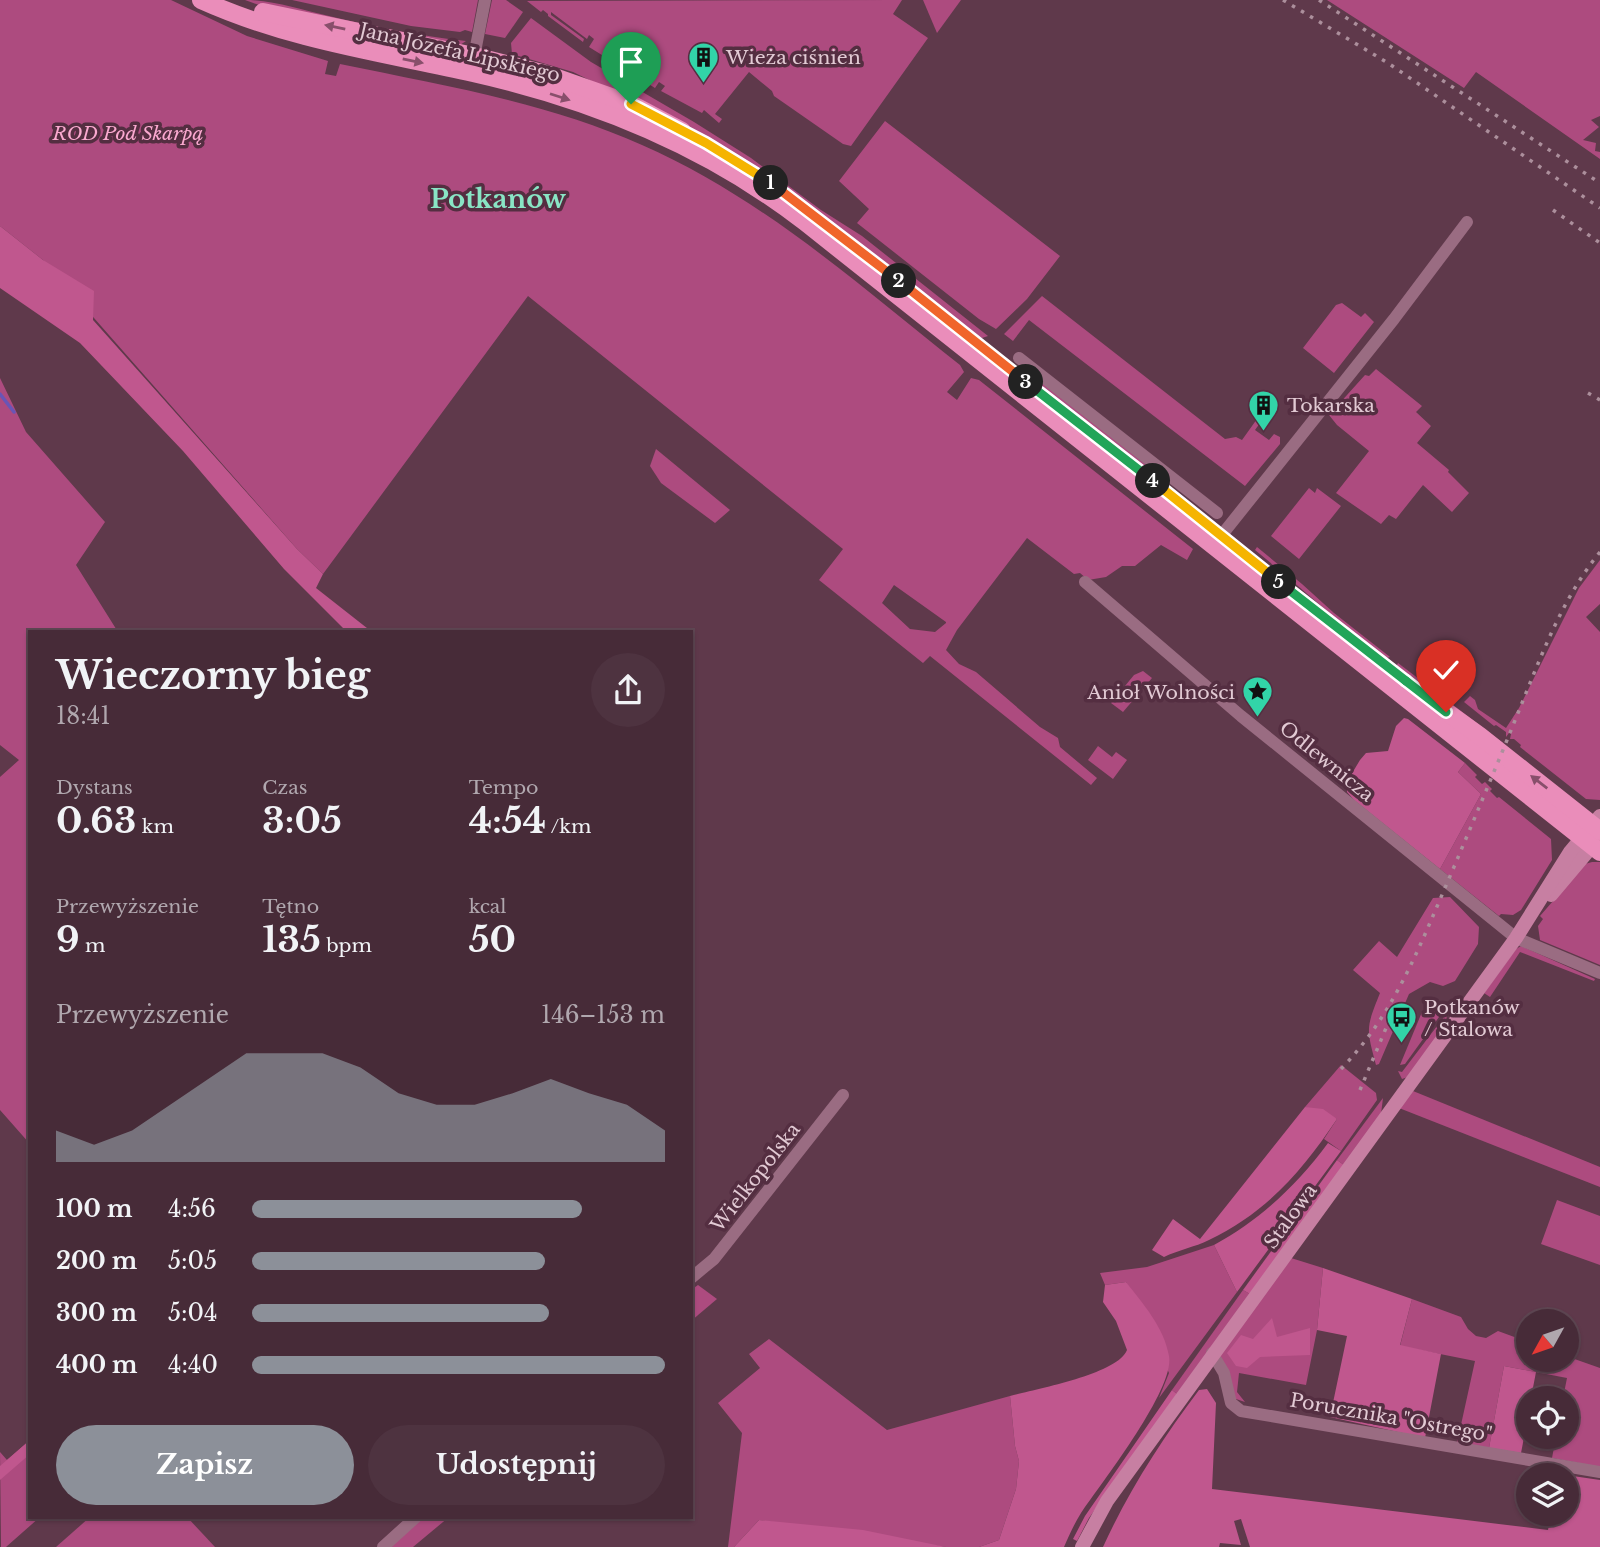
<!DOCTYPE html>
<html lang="pl">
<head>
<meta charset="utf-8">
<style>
  :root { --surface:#472b38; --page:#4e3340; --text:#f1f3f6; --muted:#b0a7ae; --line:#5f4753; --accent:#8c9099 }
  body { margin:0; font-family:"Libre Baskerville",serif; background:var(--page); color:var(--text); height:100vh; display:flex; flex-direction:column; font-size:26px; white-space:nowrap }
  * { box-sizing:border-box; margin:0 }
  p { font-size:23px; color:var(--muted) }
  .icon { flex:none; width:38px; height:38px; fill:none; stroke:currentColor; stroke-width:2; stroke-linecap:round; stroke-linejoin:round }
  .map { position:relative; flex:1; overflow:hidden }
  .panel { position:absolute; left:28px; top:630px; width:665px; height:889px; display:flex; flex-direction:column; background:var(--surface); border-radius:0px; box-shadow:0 2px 5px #0004,0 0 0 2px var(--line) }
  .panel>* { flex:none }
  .needle { width:46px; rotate:230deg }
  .fabs { position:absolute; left:1516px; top:1309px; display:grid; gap:14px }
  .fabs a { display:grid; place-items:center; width:63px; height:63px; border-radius:50%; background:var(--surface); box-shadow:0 2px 5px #0004,0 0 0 2px var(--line); font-size:35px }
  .pin { position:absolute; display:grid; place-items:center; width:60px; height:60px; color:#fff; margin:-72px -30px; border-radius:50% 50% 50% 0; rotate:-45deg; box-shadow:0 0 7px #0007 }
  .pin .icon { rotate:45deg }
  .km { position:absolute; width:35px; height:35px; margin:-18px; border-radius:50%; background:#222; color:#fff; font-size:19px; line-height:35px; text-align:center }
  .round { display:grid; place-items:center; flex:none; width:74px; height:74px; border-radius:37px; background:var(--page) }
  .summary { display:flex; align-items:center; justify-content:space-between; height:119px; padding:0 28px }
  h1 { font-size:38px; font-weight:700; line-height:52px }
  .stats { display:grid; grid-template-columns:repeat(3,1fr); gap:10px; height:119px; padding:7px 28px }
  .stats div { display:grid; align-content:center }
  .stats b { font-size:35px; font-weight:700 }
  .stats small { font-size:19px; font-weight:400 }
  .stats p { font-size:19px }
  .chart { height:196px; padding:14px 28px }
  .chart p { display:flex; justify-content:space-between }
  .chart svg { width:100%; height:126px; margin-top:7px; fill:var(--accent); opacity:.7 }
  .cta { display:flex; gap:14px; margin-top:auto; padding:14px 28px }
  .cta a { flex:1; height:80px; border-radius:42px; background:var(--accent); color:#fff; font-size:28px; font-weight:700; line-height:80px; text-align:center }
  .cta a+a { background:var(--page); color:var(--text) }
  ul { padding:0 28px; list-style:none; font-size:23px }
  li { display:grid; grid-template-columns:112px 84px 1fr; align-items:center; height:52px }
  li i { height:18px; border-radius:9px; background:var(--accent) }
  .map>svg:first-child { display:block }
</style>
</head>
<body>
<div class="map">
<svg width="1600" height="1547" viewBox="0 0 1600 1547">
  <rect width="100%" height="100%" fill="#5f394b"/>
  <g fill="#ad4b7f" fill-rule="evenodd">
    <path d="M0,0H171L247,36L328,61L325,74L336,76L340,64C441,85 546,102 642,145C761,197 859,285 960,365L964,372L947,392L957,400L971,378L979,380L1193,549L1187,560L1161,545L1135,566H1122L1106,577L1088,580L1080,573L1074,574L1027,538L957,630L946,650L959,664L976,672L1040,727L1058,738L1060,747L1097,778L1091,785L930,656L923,663L819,580L843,549L528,296L323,574L297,549L43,260L0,226ZM894,585L946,622V623L935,632L910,629L882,603Z"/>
    <path d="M245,0C273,0 301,10 329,16C374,27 420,36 466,41L460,45L262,6Z"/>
    <polygon points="292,0 478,0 472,32 465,30 460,32 411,26"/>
    <polygon points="492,0 506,0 523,12 505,38 485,34"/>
    <polygon points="902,0 893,14 928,38 851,146 843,144 774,96 772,91 749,72 715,114 722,119 719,123 704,110 702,113 661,91 665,86 659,82 655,88 589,47 594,39 589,35 587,39 551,12 551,15 584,39 583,42 548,16 548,14 543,10 541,12 527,1"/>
    <polygon points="923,0 961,0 937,33"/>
    <polygon points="1327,0 1600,0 1600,116 1591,120 1599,127 1583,140 1596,143 1595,151 1600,152 1600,159 1476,72 1464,88"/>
    <polygon points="531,18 591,62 694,122 751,158 821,210 862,236 988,336 982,338 973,335 794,194 739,156 706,137 573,72 512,54 511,43"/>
    <polygon points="885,121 1060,256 1027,299 996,329 979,319 857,223 869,209 839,181"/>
    <polygon points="1042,296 1225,439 1236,437 1242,440 1257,419 1260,423 1255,430 1269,440 1274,434 1280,437 1280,444 1245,486 1029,320 1013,341 1004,334"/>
    <polygon points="1342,303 1361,317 1365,313 1374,322 1334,373 1303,348 1336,305"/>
    <polygon points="1021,364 1170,484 1168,486 1165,487 1016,369"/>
    <polygon points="1376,369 1422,406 1416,412 1431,426 1417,443 1449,470 1448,472 1469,493 1452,512 1423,485 1396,519 1389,515 1381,524 1336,493 1369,451 1337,425 1329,415 1365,375 1369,376"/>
    <polygon points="0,378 26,432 105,522 76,565 118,632 30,632 30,1144 0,1110 0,777 19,760 0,745"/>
    <polygon points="656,449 730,510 715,523 661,483 650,466"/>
    <polygon points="1309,488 1315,493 1317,488 1341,506 1299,559 1271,536"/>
    <path d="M1257,547L1302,584L1334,613L1390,657L1385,659C1341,624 1299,586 1255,550Z"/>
    <polygon points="1600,560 1600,604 1586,617 1600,632 1600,800 1586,799 1520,747 1521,745 1514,739 1510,739 1511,734 1509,733 1506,737 1506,732 1496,725 1494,726 1464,702 1470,696 1475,700 1478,709 1506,728 1519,708 1579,588"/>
    <polygon points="1398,663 1503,743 1501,747 1401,672 1396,667"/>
    <polygon points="1143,671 1152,678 1123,712 1111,703 1134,675"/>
    <polygon points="1098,746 1112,757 1116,752 1127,760 1113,779 1088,760"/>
    <polygon points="1465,763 1477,775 1475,777 1482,784 1485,782 1492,789 1490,791 1497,798 1499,797 1551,839 1552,860 1521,910 1513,915 1501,914 1499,916 1440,869 1481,794 1458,772"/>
    <polygon points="1592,862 1600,862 1600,965 1540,940 1538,926 1543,919 1540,916 1585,864"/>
    <path d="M1450,897L1479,927L1478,944L1455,981L1443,986L1430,982L1409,994L1379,1064L1376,1065C1366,1028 1366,1028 1380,993L1353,970L1379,941L1397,957L1433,898Z"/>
    <polygon points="1521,946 1595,979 1594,981 1520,952 1490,997 1484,993 1516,949"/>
    <polygon points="1431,1005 1442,1007 1439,1017 1405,1064 1400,1065 1422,1012"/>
    <polygon points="1447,1013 1446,1024 1408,1077 1402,1079 1398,1071 1402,1072"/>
    <polygon points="1341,1065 1376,1093 1377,1100 1341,1151 1324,1139 1337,1119 1305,1107"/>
    <polygon points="1413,1091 1600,1167 1600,1187 1399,1108"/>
    <polygon points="1383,1098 1381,1114 1344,1165 1337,1160"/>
    <polygon points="1557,1200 1600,1216 1600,1265 1541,1244"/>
    <polygon points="1214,1245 1237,1292 1159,1398 1169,1373 1126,1282 1105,1285 1100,1273 1147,1267"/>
    <polygon points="1291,1258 1323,1268 1317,1330 1306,1385 1239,1373 1237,1392 1245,1402 1233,1398 1218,1356"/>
    <polygon points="698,1285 717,1299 691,1321 691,1290"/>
    <polygon points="1243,1290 1250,1294 1177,1394 1172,1390"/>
    <polygon points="1412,1299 1461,1317 1468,1329 1476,1336 1486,1338 1498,1331 1528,1342 1528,1360 1566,1360 1566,1356 1600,1368 1600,1467 1552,1458 1556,1437 1566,1437 1566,1398 1563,1398 1567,1378 1504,1366 1489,1448 1457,1443 1475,1361 1400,1346"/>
    <polygon points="769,1339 887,1430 1010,1396 1015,1446 1019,1461 1016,1489 999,1540 979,1547 946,1547 759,1520 734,1547 728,1547 742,1433 718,1403 760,1368 749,1354"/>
    <polygon points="30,1440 30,1517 40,1517 6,1547 1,1547 0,1452 7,1460"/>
    <polygon points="90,1517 187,1517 215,1547 56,1547"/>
    <polygon points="424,1517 449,1517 413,1547 389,1547"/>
  </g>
  <g fill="#c0578e">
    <polygon points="0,226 43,260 94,291 93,320 297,549 323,574 316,588 372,632 347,632 284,569 183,451 80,343 0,288"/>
    <polygon points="1404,718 1408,719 1465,763 1458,772 1481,794 1440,869 1354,800 1347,792 1348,780 1360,760 1366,753 1388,751 1396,726"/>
    <path d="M1305,1107L1323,1109L1337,1119C1302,1171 1267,1212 1209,1240C1195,1247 1178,1250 1164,1257L1152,1250L1173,1219L1200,1239Z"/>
    <path d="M1328,1143L1341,1151L1237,1292L1214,1245C1260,1220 1297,1185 1328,1143Z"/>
    <polygon points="1337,1160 1344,1165 1250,1294 1243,1290"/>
    <polygon points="1323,1268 1412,1299 1400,1345 1441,1354 1425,1438 1330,1417 1347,1336 1317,1330"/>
    <path d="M1126,1282C1143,1304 1164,1327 1169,1356C1175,1389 1102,1482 1081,1513C1074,1524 1069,1536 1064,1547H979L999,1540L1016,1489L1019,1461L1015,1446L1010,1396C1036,1389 1118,1374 1127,1350L1116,1321L1103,1302L1105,1285Z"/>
    <polygon points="1272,1318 1277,1337 1310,1328 1310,1355 1260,1357 1247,1368 1236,1366 1227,1353 1241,1335 1253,1339"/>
    <polygon points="1504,1366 1536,1372 1531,1398 1528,1398 1528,1417 1521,1453 1489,1448"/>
    <path d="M1207,1389L1216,1403L1212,1489L1548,1530L1551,1514H1566V1475L1559,1474L1600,1480V1547H1250L1241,1519L1234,1521L1241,1545L1220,1543L1219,1547H1103C1128,1492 1162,1439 1199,1390Z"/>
    <polygon points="1172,1390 1177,1394 1089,1518 1077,1541 1073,1539 1085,1516"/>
    <polygon points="30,1440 30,1454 0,1480 0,1466"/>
    <polygon points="759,1520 863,1530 946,1547 734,1547"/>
  </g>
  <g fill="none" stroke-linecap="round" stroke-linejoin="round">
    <polyline stroke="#6955b6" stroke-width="3.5" points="0,394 14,412"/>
    <g stroke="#9a6c82" stroke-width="12">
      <polyline points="473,62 485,0"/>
      <polyline points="1019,358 1217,513"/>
      <polyline points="1208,540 1221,536 1394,319 1467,222"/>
      <polyline points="1085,582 1241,716 1500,925 1516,938 1600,973"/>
      <polyline points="691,1278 714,1259 843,1095"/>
      <polyline points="1212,1353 1224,1373 1231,1403 1241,1411 1600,1472"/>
      <polyline points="383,1547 416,1517"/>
    </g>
    <g stroke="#c77fa2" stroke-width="14">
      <polyline points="1551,895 1599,838"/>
      <polyline points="1082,1547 1107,1501 1516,938 1570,852 1600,816"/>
    </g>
    <g stroke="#ea8dba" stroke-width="18">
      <path d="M201,0C290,40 379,52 473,73C593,100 707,146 805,222L1600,852"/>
      <polyline points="263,12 474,56 546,74 631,104 682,131"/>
      <polyline points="1419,692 1480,736 1600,831"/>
    </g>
    <g stroke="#ac8f9c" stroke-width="3.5" stroke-dasharray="3.5 7" stroke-linecap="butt">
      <polyline points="1283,0 1388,63 1600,208"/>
      <polyline points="1319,0 1600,183"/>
      <polyline points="1553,210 1600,243"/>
      <polyline points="1588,393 1600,400"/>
      <path d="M1341,1069C1394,1014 1418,950 1448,881C1473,822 1498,763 1522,703C1543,651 1564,596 1600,552"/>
      <polyline points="1360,1090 1389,1021"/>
    </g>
  </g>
  <defs><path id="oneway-solid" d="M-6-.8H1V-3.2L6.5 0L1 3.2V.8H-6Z" transform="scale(1.75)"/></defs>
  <g fill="#884f6b">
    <use href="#oneway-solid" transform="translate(335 27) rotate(-168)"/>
    <use href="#oneway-solid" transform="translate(413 61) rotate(12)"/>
    <use href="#oneway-solid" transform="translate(560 97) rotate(18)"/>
    <use href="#oneway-solid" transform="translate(1539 782) rotate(-142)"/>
  </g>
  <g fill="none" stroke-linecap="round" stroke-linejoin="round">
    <defs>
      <polyline id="split-1" points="631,104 706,143 771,183"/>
      <polyline id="split-2" points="771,183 899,281"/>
      <polyline id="split-3" points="899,281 1026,382"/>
      <polyline id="split-4" points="1026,382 1153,481"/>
      <polyline id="split-5" points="1153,481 1279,582"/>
      <polyline id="split-6" points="1279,582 1406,681"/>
      <polyline id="split-7" points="1406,681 1446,712"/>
    </defs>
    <use href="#split-1" stroke="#fff" stroke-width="14"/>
    <use href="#split-2" stroke="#fff" stroke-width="14"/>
    <use href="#split-3" stroke="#fff" stroke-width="14"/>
    <use href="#split-4" stroke="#fff" stroke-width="14"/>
    <use href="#split-5" stroke="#fff" stroke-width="14"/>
    <use href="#split-6" stroke="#fff" stroke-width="14"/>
    <use href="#split-7" stroke="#fff" stroke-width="14"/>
    <use href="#split-1" stroke="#f5b400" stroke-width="9"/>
    <use href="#split-2" stroke="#f0652b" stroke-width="9"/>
    <use href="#split-3" stroke="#f0652b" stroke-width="9"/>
    <use href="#split-4" stroke="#22a559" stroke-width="9"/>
    <use href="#split-5" stroke="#f5b400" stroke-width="9"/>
    <use href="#split-6" stroke="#22a559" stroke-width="9"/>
    <use href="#split-7" stroke="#22a559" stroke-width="9"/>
  </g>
  <defs>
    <symbol id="building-pin" viewBox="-11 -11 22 30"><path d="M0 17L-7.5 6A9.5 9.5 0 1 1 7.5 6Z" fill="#32d4a8" stroke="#542e41"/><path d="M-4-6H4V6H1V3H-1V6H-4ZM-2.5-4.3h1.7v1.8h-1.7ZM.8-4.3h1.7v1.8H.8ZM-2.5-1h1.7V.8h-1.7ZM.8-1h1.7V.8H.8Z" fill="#111"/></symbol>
    <symbol id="sight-pin" viewBox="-11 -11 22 30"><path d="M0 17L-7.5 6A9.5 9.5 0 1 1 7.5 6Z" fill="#32d4a8" stroke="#542e41"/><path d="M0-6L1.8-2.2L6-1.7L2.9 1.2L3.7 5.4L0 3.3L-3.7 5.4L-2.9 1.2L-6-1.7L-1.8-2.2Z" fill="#111"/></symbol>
    <symbol id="bus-pin" viewBox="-11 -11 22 30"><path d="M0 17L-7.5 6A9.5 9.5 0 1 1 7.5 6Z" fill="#32d4a8" stroke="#542e41"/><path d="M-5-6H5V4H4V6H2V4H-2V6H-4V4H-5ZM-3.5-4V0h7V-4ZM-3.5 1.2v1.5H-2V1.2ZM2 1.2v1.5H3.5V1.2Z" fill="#111"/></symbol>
  </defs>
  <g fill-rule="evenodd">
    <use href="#building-pin" x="686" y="40" width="35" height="47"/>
    <use href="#building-pin" x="1246" y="388" width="35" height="47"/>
    <use href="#sight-pin" x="1240" y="674" width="35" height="47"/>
    <use href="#bus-pin" x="1384" y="1000" width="35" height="47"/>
  </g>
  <g text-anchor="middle" stroke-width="7" stroke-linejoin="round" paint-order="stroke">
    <g font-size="19" fill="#e2cad4" stroke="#542e41">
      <text transform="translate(460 52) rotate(13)" y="7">Jana Józefa Lipskiego</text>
      <text transform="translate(1327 761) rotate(39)" y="7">Odlewnicza</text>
      <text transform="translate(755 1177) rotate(-52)" y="7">Wielkopolska</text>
      <text transform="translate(1290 1216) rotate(-54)" y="7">Stalowa</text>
      <text transform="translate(1391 1417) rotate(10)" y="7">Porucznika "Ostrego"</text>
    </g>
    <g font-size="19" fill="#e2cad4" stroke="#542e41" text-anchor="start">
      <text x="726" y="64">Wieża ciśnień</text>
      <text x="1287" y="412">Tokarska</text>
      <text x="1235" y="699" text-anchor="end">Anioł Wolności</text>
      <text x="1424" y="1014">Potkanów<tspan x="1424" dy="22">/ Stalowa</tspan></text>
    </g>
    <g font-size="19" font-style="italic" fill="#fba9d0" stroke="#542e41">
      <text x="128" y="140">ROD Pod Skarpą</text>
    </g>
    <g font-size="26" font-weight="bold" fill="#89e5c5" stroke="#542e41">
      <text x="498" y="208">Potkanów</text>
    </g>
  </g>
</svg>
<div class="fabs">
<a><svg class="needle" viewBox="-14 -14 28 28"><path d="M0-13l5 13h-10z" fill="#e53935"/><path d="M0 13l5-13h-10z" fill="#b0a7ae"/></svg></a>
<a><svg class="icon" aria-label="locate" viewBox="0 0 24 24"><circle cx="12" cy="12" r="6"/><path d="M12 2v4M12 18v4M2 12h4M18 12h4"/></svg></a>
<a><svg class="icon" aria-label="layers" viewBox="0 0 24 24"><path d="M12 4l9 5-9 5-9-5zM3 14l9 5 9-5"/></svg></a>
</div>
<div class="pin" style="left:631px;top:104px;background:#1e9e55"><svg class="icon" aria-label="arrive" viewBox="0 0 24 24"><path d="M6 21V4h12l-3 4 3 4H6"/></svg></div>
<div class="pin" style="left:1446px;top:712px;background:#d93025"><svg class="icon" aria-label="check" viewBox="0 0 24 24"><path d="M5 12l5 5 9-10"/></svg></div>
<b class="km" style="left:771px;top:183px">1</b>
<b class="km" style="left:899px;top:281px">2</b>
<b class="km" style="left:1026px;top:382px">3</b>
<b class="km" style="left:1153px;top:481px">4</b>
<b class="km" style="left:1279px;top:582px">5</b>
<section class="panel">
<div class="summary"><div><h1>Wieczorny bieg</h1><p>18:41</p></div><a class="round"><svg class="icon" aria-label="share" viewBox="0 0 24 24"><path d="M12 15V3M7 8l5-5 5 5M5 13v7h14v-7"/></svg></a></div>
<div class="stats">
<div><p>Dystans</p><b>0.63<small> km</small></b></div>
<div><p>Czas</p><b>3:05</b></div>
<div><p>Tempo</p><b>4:54<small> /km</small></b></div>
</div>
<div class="stats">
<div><p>Przewyższenie</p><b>9<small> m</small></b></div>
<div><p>Tętno</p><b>135<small> bpm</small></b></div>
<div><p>kcal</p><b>50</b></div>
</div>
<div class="chart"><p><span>Przewyższenie</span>146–153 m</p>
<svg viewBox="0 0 160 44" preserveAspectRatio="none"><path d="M0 44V33L10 38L20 33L30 24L40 15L50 6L60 6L70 6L80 11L90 20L100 24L110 24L120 20L130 15L140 20L150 24L160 33V44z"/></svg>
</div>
<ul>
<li><b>100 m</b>4:56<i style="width:80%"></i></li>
<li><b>200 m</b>5:05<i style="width:71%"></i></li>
<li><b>300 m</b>5:04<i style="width:72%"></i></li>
<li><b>400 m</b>4:40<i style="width:100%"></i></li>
</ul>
<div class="cta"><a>Zapisz</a><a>Udostępnij</a></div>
</section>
</div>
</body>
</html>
